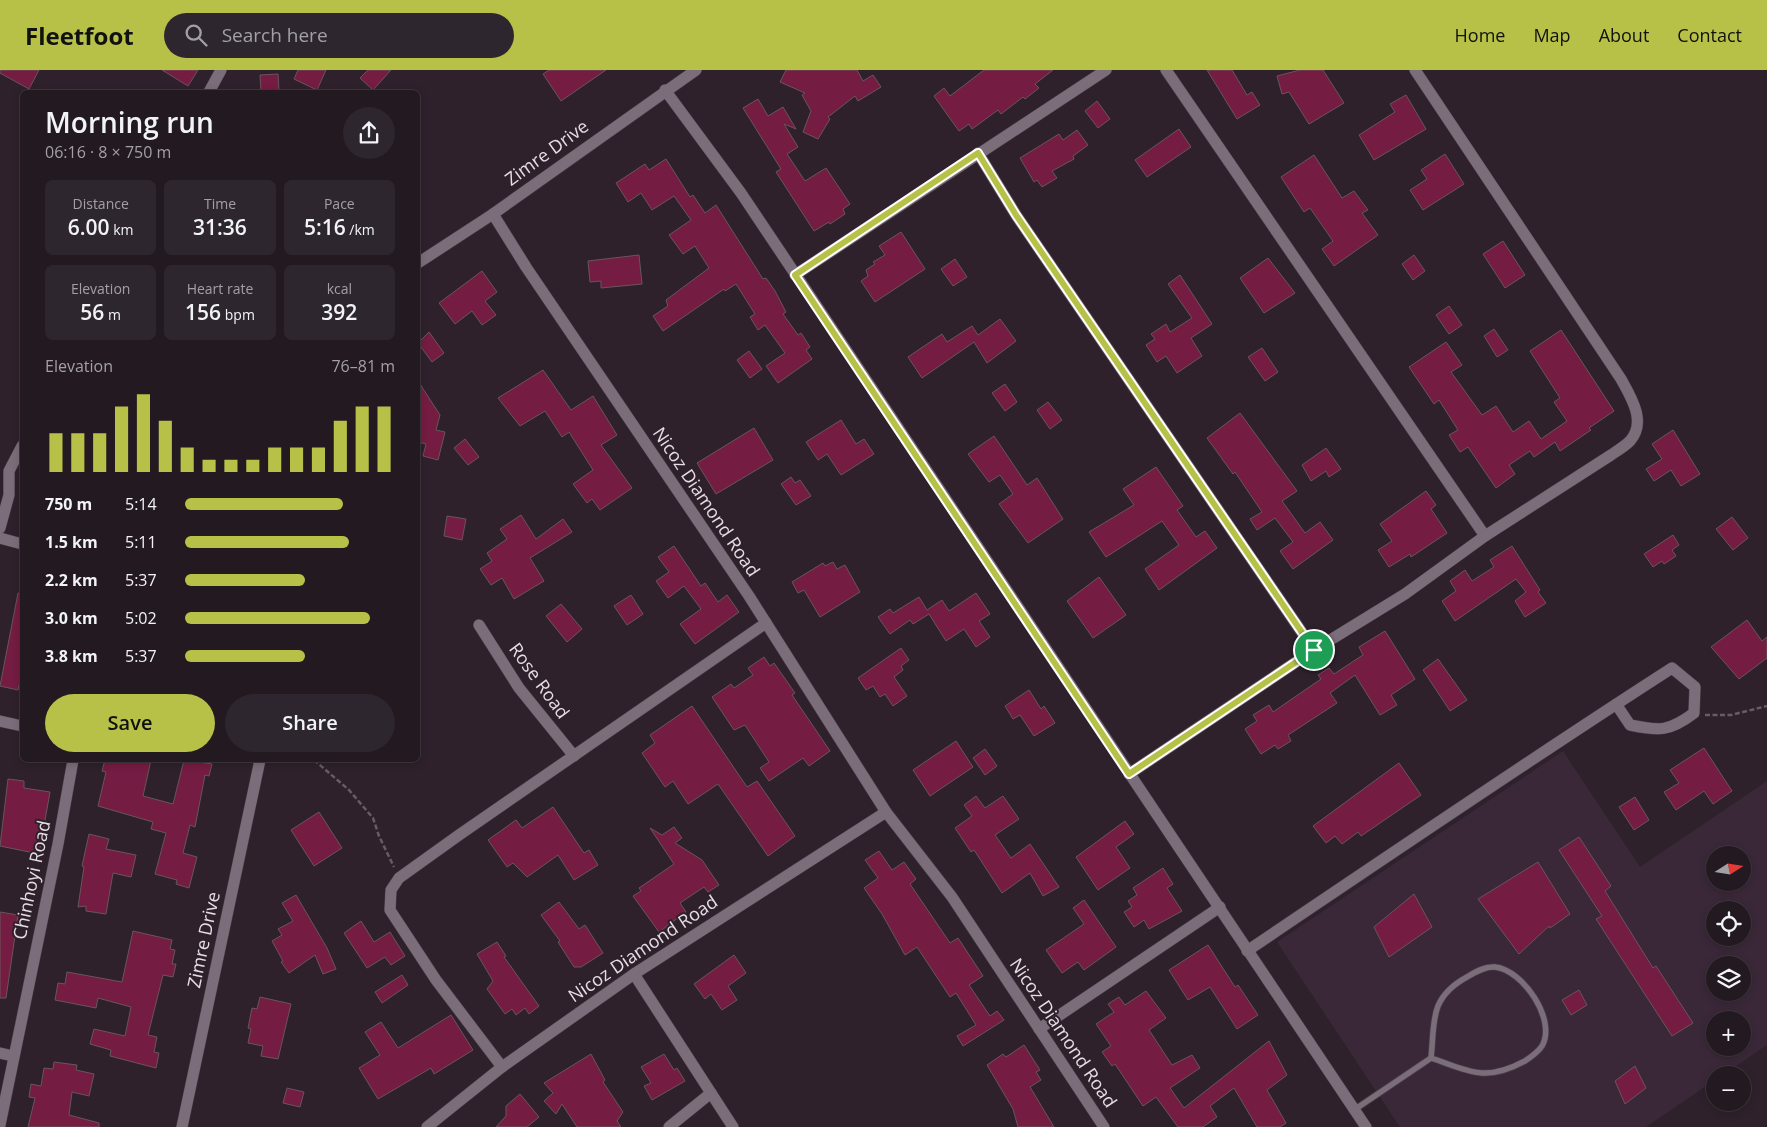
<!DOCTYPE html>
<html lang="en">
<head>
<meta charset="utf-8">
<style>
  :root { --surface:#221921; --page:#2e262e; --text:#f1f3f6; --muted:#a2a0a5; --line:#3f383f; --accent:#b7c147 }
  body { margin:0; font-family:"Open Sans",sans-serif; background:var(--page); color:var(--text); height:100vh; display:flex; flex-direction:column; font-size:19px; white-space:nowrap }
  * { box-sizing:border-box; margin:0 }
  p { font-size:16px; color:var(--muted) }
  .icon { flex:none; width:28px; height:28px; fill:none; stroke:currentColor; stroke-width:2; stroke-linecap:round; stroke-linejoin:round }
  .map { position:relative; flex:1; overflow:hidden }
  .details { position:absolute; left:20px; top:20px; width:400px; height:672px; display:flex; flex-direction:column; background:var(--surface); border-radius:8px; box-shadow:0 2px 8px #0003,0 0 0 1px var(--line) }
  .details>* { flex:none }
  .needle { width:32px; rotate:78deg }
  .fabs { position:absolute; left:1706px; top:776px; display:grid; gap:10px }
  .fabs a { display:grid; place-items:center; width:45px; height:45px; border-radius:50%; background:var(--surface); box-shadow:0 2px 8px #0003,0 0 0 1px var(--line); font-size:25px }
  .pin { position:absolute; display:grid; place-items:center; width:42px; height:42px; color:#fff; margin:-21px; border:2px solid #fff; border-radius:50%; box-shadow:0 1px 5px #0007 }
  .round { display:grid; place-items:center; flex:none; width:52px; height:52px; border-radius:26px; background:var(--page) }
  .headline { display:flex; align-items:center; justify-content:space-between; height:85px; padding:0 25px }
  h1 { font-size:28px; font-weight:600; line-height:38px }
  .metrics { display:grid; grid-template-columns:repeat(3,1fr); gap:8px; height:85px; padding:5px 25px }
  .metrics div { display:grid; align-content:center; border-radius:8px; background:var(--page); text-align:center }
  .metrics b { font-size:21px; font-weight:600 }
  .metrics small { font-size:14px; font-weight:400 }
  .metrics p { font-size:14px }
  .chart { height:140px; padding:10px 25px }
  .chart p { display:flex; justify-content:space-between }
  .chart svg { width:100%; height:90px; margin-top:5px; stroke:var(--accent); stroke-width:6 }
  .cta { display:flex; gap:10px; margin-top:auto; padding:10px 25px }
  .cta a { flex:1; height:58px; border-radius:30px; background:var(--accent); color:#111; font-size:20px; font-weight:600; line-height:58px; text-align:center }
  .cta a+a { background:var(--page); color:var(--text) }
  ul { padding:0 25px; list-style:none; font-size:16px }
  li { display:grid; grid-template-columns:80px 60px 1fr; align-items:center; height:38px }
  li i { height:12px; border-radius:6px; background:var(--accent) }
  header { display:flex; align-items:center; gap:30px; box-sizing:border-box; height:70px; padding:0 25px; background:var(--accent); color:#111 }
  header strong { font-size:24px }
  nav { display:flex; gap:28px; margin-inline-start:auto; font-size:18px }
  .search { width:350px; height:45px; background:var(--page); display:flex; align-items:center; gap:12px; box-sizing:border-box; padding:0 18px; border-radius:28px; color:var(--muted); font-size:19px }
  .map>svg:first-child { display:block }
</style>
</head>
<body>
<header>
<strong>Fleetfoot</strong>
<div class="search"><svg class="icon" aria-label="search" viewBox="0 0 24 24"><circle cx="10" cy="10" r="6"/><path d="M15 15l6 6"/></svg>Search here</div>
<nav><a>Home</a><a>Map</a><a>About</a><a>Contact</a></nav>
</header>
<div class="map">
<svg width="1767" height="1057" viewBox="0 0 1767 1057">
  <rect width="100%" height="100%" fill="#2e212c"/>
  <path fill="#3a2838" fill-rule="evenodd" d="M1563,681L1640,797L1767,711V975L1723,1005H1715V1010L1646,1057H1400L1277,872ZM1715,785H1742V812H1715ZM1715,840H1742V868H1715ZM1715,895H1742V922H1715ZM1715,950H1742V978H1715Z"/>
  <g fill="#751c43" stroke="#69555b">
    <polygon points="0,0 39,0 29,19 0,3"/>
    <polygon points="162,0 198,0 188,16"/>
    <polygon points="298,0 326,0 317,20 294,9"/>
    <polygon points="368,0 391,0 373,20 360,8"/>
    <polygon points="549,0 606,0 561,31 543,4"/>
    <polygon points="786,0 857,0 863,11 873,5 881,17 858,31 855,26 828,47 830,49 818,69 803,62 811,41 802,25 805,23 780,12"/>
    <polygon points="984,0 1053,0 1035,14 1039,18 1025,29 1023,27 1001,44 998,40 972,59 969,54 959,61 934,26 944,18 950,26"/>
    <polygon points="1207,0 1232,0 1247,25 1252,22 1260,35 1237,49"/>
    <polygon points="1300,0 1323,0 1344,33 1309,54 1289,22 1282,24 1277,6"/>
    <polygon points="278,4 279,21 261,22 260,5"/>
    <polygon points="1406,25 1426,59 1374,90 1359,65 1395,42 1390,34"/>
    <polygon points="758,29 768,46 783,37 796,59 784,54 798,77 787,84 805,111 826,98 850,134 843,139 845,144 830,154 829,152 814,161 776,102 781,99 743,38"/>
    <polygon points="1097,31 1110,49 1098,58 1085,41"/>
    <polygon points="1179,59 1191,77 1147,107 1135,90"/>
    <polygon points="1077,60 1088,75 1073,86 1074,89 1052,101 1057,108 1042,117 1037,110 1034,112 1020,88 1059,64 1063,70"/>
    <polygon points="1445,84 1464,114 1423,140 1410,120 1427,109 1421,100"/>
    <polygon points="1314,85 1342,128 1354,121 1368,140 1362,143 1378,165 1334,196 1322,179 1333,171 1310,138 1304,142 1281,107"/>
    <polygon points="666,89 690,127 693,125 705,143 716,135 763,209 766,208 775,221 786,242 783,244 798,265 801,263 810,277 806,280 812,289 778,313 766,296 785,283 765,255 758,260 750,247 755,244 736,214 725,221 724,219 663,261 653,246 668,236 666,230 709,198 695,176 683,184 669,165 691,150 674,126 652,140 641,123 628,132 616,113 645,94 649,100"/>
    <polygon points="901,162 925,199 875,232 861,211 868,206 866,200 875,194 873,192 885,185 879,176"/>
    <polygon points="1503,171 1525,205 1505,218 1483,184"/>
    <polygon points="639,185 642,214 601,218 601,211 590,212 588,191"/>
    <polygon points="1414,185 1425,201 1413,210 1402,194"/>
    <polygon points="1268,188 1295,223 1264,243 1240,208"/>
    <polygon points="955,189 967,207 953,216 941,199"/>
    <polygon points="482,201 497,222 485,231 496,245 482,255 472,241 455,254 439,233"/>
    <polygon points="1180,205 1212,254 1191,268 1202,286 1177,303 1166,286 1157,292 1146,275 1155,269 1151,264 1166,254 1170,262 1192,248 1168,214"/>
    <polygon points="1449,236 1462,255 1449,264 1436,245"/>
    <polygon points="1000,249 1016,271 987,293 974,272 922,308 908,287 942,264 947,272 972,256 978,265"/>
    <polygon points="1494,259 1508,280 1497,287 1484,266"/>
    <polygon points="1561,260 1614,341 1589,358 1591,360 1560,381 1555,372 1534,387 1530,381 1509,395 1515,404 1496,418 1468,377 1460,382 1449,365 1458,360 1439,330 1434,334 1409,297 1446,272 1462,295 1451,302 1482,345 1496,336 1513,362 1529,351 1541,369 1567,351 1554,332 1560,328 1530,281"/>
    <polygon points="429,262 444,283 432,292 418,273"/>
    <polygon points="1262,278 1278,302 1265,311 1248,287"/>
    <polygon points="749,281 762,299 750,308 737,290"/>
    <polygon points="543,300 571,340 593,326 617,365 601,375 632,418 600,440 592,429 587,433 573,414 593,400 569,362 562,367 545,341 520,356 498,328"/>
    <polygon points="418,311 440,345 436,360 445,362 438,390 423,386 426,374 418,372"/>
    <polygon points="1005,314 1017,332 1005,341 992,323"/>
    <polygon points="1048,332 1062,350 1050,359 1037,340"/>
    <polygon points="1240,343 1297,421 1282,431 1305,463 1320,452 1333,470 1293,499 1280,481 1293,472 1275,448 1257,460 1250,449 1262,442 1235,402 1233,404 1207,368"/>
    <polygon points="841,350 856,374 864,369 874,384 841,405 827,384 818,390 806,372"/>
    <polygon points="754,358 773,390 716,424 697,393"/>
    <polygon points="1673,360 1700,404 1681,416 1671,400 1654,411 1646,399 1662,389 1652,374"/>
    <polygon points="994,366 1027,415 1037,408 1063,449 1028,473 999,434 1013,424 1000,405 989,412 968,384"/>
    <polygon points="465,369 479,387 468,395 454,378"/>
    <polygon points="1326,378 1341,399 1329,407 1326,401 1311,411 1302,395"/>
    <polygon points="1156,397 1183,436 1177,440 1196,467 1205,461 1217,478 1159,520 1145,499 1179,475 1162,451 1106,487 1089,462 1134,435 1123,419"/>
    <polygon points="791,407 795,413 800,410 811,426 796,435 781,414"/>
    <polygon points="1426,421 1436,435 1431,439 1447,463 1411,487 1410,484 1389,497 1378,480 1392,471 1380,454"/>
    <polygon points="521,445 536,469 563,449 572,462 530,488 544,511 514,529 502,508 491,515 480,499 492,491 487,483 507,469 500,459"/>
    <polygon points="447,446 466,449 462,470 444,466"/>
    <polygon points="1732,447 1748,468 1733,480 1716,459"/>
    <polygon points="1673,465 1679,475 1672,480 1676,486 1664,494 1662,491 1653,497 1644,484"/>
    <polygon points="674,476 701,516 705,513 718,532 727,525 739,542 695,574 680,554 701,539 684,516 668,528 656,511 669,502 658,487"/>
    <polygon points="1512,476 1540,520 1538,522 1546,533 1525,547 1515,531 1526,522 1516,509 1455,551 1442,531 1456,521 1450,511 1465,500 1472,511 1494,497 1490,490"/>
    <polygon points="833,492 837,499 845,495 860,522 820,547 804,520 798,523 792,512 823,493 825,496"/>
    <polygon points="1099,507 1126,545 1093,568 1067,531"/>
    <polygon points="18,523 22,524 22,602 18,620 0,616"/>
    <polygon points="976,523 990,544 979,551 990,567 976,577 964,559 946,571 929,544 913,554 910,550 890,564 878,547 890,539 893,543 919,527 927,540 942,530 949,541"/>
    <polygon points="631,525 643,544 627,555 614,536"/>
    <polygon points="561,534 582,559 567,572 546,546"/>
    <polygon points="1747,550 1762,571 1767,567 1767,588 1739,609 1711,577"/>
    <polygon points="1385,561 1415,609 1391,625 1397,635 1380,645 1355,605 1330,623 1337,633 1288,665 1291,671 1278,679 1275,675 1261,684 1245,659 1257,651 1253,645 1269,635 1273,642 1321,609 1318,605 1329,598 1334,604 1363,585 1359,577"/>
    <polygon points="901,578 909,590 901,596 903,600 894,607 907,626 893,636 885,624 880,627 873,616 866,620 858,608"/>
    <polygon points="764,587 770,596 774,593 795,623 792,625 830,681 809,696 803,688 769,711 760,698 769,692 745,655 734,660 712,627 731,614 734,618 753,605 748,598"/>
    <polygon points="1438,589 1467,630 1450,641 1423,600"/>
    <polygon points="1029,620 1041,639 1044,636 1055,653 1034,666 1020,645 1013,649 1005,636"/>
    <polygon points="692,636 747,717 757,711 795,766 768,786 718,714 688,734 673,711 665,717 642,683 655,673 650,665"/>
    <polygon points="956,671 973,697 930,726 913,700"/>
    <polygon points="1704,678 1732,721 1713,734 1704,721 1676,740 1664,722 1679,713 1670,700"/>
    <polygon points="985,679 997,696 985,705 973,688"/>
    <polygon points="105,690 151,690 143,726 173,734 184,690 212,694 209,706 205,705 195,757 190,755 183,783 197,787 189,818 176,814 177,810 155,804 166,763 151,759 153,752 98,736 106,702 102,701"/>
    <polygon points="1399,693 1421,725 1361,766 1358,762 1342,774 1335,766 1326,773 1313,756"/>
    <polygon points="8,709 24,711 24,718 50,722 39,784 0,776"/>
    <polygon points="976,726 985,738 1003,726 1019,749 995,765 1011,788 1030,774 1059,817 1043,826 1030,803 1002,823 974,780 971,782 955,758 972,746 964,735"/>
    <polygon points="1635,727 1649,750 1634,760 1619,737"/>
    <polygon points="553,737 584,783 589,780 598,795 574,810 558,785 527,807 513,793 507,797 488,770 516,750 522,758"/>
    <polygon points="319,742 342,778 314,796 291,760"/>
    <polygon points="1125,751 1134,764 1116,777 1130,798 1098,820 1076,787"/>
    <polygon points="674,757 682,768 675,773 702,790 719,815 708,822 704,817 680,833 686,842 659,862 633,826 641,821 639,818 674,794 650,758 662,765"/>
    <polygon points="89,764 109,769 106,779 136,785 131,807 113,803 106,844 86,841 86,836 78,837 84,797 82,796"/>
    <polygon points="1579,767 1611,816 1605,821 1653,898 1656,896 1693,953 1672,966 1596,849 1602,846 1559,780"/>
    <polygon points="879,781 892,800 904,792 916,809 910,814 950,873 958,868 983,906 969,915 990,946 997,941 1004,950 963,976 957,966 976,955 956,923 950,927 917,877 905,885 882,844 864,818 878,808 865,790"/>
    <polygon points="1538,792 1570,844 1550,858 1549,856 1519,884 1478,829"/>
    <polygon points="1163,798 1173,814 1167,818 1182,841 1149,859 1144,850 1134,857 1124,842 1132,837 1128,831 1137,825 1133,818"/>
    <polygon points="1414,824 1432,857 1389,887 1374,857"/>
    <polygon points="296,825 327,878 336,899 323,904 315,885 289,903 281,892 283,891 272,871 282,865 278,859 293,851 282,833"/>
    <polygon points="1084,830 1116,877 1084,900 1078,892 1062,903 1046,880 1084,854 1073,838"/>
    <polygon points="559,832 579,859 585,855 603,883 581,897 574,897 558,872 560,871 541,845"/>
    <polygon points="0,842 18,845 6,928 0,928"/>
    <polygon points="361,851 374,872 390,862 405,886 391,895 385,887 367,898 344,863"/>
    <polygon points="133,861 172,870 170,879 175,880 172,894 176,894 173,907 163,905 148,965 157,967 154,982 159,983 156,998 110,986 111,980 90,974 94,959 125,966 131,937 98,928 96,938 55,930 58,913 65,914 67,902 122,912"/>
    <polygon points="497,872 506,886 504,887 539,936 529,944 525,938 516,945 512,939 505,944 487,919 493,911 477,884"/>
    <polygon points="1208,875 1235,917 1238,915 1258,945 1237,959 1210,917 1188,930 1169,900"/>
    <polygon points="734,885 746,903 728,916 737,930 722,940 711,924 705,929 694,914"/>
    <polygon points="402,905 408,915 382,933 375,922"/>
    <polygon points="1579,920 1587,935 1571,945 1562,930"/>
    <polygon points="1146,921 1166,948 1149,960 1172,995 1192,985 1200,998 1170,1018 1184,1038 1269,971 1287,1005 1267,1020 1286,1053 1280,1057 1257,1057 1234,1018 1210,1036 1217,1047 1203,1057 1178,1057 1156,1027 1143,1036 1115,994 1112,996 1102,982 1111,976 1096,954 1114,942 1108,934 1119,927 1125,935"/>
    <polygon points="260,927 291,934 278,989 261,986 263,976 248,973 251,959 248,958 252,938 257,939"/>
    <polygon points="451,945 473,980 434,1004 431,998 378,1029 359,998 380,985 365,962 381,952 398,978"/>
    <polygon points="1024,975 1040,1000 1036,1002 1041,1010 1030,1017 1054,1057 1018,1057 1013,1039 987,995 1003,984 1006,987"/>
    <polygon points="591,984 605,1010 603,1012 623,1042 617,1051 621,1057 577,1057 562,1034 556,1044 544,1031 553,1023 544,1013"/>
    <polygon points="664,984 674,1000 677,998 685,1011 652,1030 644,1016 651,1013 641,997"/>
    <polygon points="54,992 77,995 76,1000 94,1004 89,1026 72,1022 69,1045 99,1053 99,1057 28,1057 35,1028 29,1027 31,1014 41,1016 44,998 53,999"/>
    <polygon points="1635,996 1646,1018 1625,1034 1615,1011"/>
    <polygon points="287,1018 304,1022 300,1037 283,1033"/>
    <polygon points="520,1024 539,1047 527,1057 496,1057 506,1046 506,1036"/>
  </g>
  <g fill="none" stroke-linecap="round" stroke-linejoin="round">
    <defs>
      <path id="lane" d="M1354,1040L1431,988C1447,993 1465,1002 1482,1003C1498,1004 1512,998 1525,991C1531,987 1538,982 1542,976C1557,950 1523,900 1495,897C1485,896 1475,902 1467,907C1454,914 1444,922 1438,936C1432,951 1433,972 1431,988"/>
      <g id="street">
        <polyline points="1166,0 1485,466"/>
        <polyline points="665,20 741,123 1366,1057"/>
        <polyline points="209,22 221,0"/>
        <polyline points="978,83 1016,145 1314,580"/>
        <polyline points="493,144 526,197 749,526 886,742 952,827 1104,1057"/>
        <polyline points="418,193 493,144 696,0"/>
        <polyline points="795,205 1106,0"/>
        <polyline points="0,458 9,425 9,401 22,376"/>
        <polyline points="0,468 22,474"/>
        <polyline points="479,555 519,618 574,686"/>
        <polyline points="0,651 22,656"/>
        <path d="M1129,704L1314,580L1405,524L1485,466L1611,385C1617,381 1625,376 1630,371C1647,352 1631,327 1621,309L1415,0"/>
        <path d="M1247,881C1388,786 1529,690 1672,598L1695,617L1694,643C1669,662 1659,661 1630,655L1616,634"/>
        <polyline points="634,904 733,1057"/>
        <polyline points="1039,959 1220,837"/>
        <polyline points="0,983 13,986"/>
        <polyline points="502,997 436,910 390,840 391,820 399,808 459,765 766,553"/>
        <polyline points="0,1055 58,774 73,690"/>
        <polyline points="182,1057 260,690"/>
        <polyline points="427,1057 502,997 634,904 886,742"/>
        <polyline points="669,1057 711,1023"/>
      </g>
    </defs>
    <use href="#lane" stroke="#483d47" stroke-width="7"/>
    <use href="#street" stroke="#483d47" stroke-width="12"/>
    <g stroke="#675c65" stroke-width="2.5" stroke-dasharray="5 2.5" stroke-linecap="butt">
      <polyline points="1705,645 1731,645 1767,636"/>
      <polyline points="314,690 349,720 373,748 379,766 394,797"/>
    </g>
    <use href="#lane" stroke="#7c6d7a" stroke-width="5.5"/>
    <use href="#street" stroke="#7c6d7a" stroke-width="11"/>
  </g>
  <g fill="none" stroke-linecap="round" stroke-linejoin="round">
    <defs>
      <polygon id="route" points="978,83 1016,145 1314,580 1129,704 795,205"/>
    </defs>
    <use href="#route" stroke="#fff" stroke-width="10"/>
    <use href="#route" stroke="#b7c147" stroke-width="6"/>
  </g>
  <g text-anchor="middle" stroke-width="4" stroke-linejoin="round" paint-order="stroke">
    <g font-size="18" fill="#e7dee5" stroke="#2e212c">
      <text transform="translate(547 83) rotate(-36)" y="6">Zimre Drive</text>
      <text transform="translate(706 432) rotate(56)" y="6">Nicoz Diamond Road</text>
      <text transform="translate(539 611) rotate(54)" y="6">Rose Road</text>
      <text transform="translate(32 810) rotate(-78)" y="6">Chinhoyi Road</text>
      <text transform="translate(204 870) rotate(-78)" y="6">Zimre Drive</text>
      <text transform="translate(643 879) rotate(-34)" y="6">Nicoz Diamond Road</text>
      <text transform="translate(1063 963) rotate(56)" y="6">Nicoz Diamond Road</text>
    </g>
  </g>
</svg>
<div class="fabs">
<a><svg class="needle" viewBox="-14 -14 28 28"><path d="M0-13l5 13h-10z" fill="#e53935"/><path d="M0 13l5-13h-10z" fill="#a2a0a5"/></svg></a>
<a><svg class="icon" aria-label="locate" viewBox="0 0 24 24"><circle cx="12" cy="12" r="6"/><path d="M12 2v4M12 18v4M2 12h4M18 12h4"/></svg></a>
<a><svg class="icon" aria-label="layers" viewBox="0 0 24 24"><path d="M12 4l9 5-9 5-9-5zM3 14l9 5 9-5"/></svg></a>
<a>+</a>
<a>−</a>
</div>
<div class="pin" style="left:1314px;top:580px;background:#1e9e55"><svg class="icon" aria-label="arrive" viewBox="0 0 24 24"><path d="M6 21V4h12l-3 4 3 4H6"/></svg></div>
<section class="details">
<div class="headline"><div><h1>Morning run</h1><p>06:16 · 8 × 750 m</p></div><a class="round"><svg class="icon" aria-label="share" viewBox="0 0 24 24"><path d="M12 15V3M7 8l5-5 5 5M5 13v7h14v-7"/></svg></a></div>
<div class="metrics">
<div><p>Distance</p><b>6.00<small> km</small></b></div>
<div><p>Time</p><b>31:36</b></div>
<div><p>Pace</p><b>5:16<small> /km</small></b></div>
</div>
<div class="metrics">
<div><p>Elevation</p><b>56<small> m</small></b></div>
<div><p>Heart rate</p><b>156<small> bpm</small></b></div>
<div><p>kcal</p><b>392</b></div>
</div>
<div class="chart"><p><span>Elevation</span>76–81 m</p>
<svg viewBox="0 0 160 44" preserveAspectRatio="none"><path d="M5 44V25M15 44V25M25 44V25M35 44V12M45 44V6M55 44V19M65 44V32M75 44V38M85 44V38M95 44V38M105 44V32M115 44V32M125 44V32M135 44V19M145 44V12M155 44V12"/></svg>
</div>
<ul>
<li><b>750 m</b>5:14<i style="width:75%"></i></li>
<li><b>1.5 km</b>5:11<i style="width:78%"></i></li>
<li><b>2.2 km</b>5:37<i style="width:57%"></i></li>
<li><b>3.0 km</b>5:02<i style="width:88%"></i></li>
<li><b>3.8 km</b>5:37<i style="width:57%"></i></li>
</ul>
<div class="cta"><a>Save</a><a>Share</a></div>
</section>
</div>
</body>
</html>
